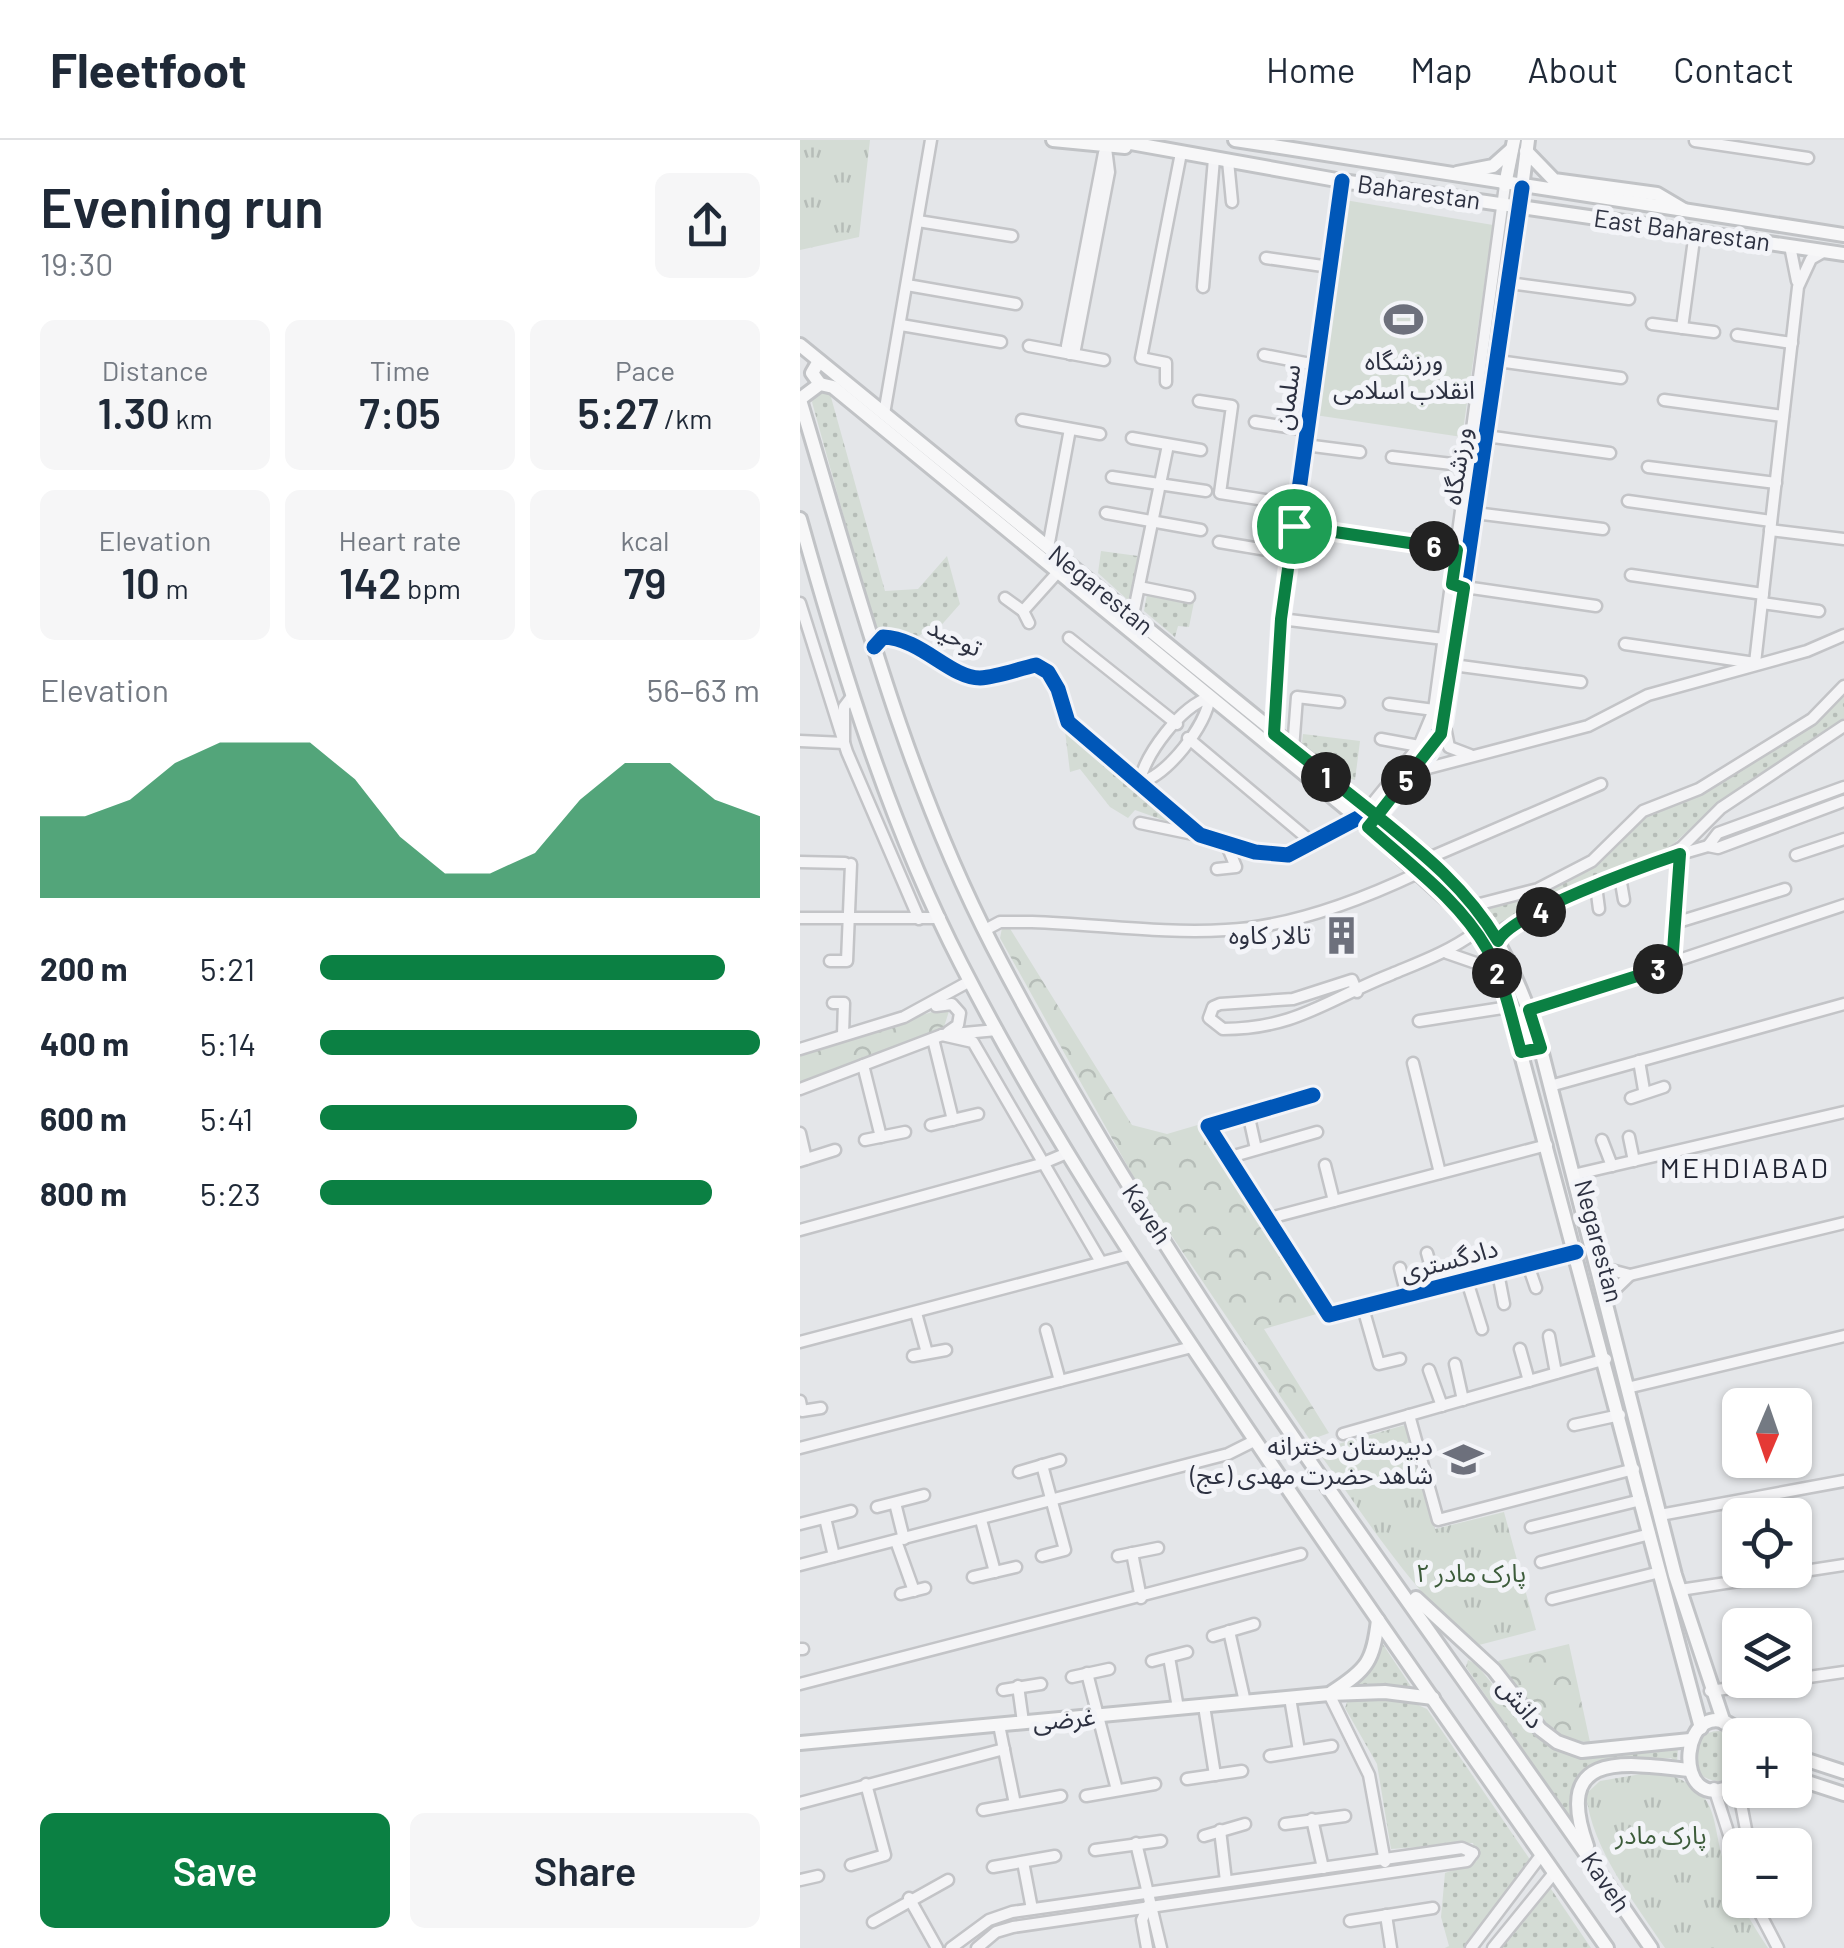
<!DOCTYPE html>
<html lang="en">
<head>
<meta charset="utf-8">
<style>
  :root { --surface:#fff; --page:#f6f6f7; --text:#1f2937; --muted:#747a83; --line:#e0e1e3; --accent:#0b8043 }
  body { margin:0; font-family:Barlow,"Noto Sans Arabic",sans-serif; background:var(--page); color:var(--text); height:100vh; display:flex; flex-direction:column; font-size:38px; white-space:nowrap }
  * { box-sizing:border-box; margin:0 }
  p { font-size:32px; color:var(--muted) }
  .icon { flex:none; width:55px; height:55px; fill:none; stroke:currentColor; stroke-width:2; stroke-linecap:round; stroke-linejoin:round }
  .map { position:relative; flex:1; overflow:hidden }
  .drawer { display:flex; flex-direction:column; background:var(--surface); width:800px }
  .drawer>* { flex:none }
  .needle { width:65px; rotate:182deg }
  .tools { position:absolute; left:922px; top:1248px; display:grid; gap:20px }
  .tools a { display:grid; place-items:center; width:90px; height:90px; border-radius:15px; background:var(--surface); box-shadow:0 2px 8px #0004; font-size:50px }
  .pin { position:absolute; display:grid; place-items:center; width:85px; height:85px; color:#fff; margin:-42px; border:5px solid #fff; border-radius:50%; box-shadow:0 2px 10px #0007 }
  .km { position:absolute; width:50px; height:50px; margin:-25px; border-radius:50%; background:#222; color:#fff; font-size:28px; line-height:50px; text-align:center }
  .round { display:grid; place-items:center; flex:none; width:105px; height:105px; border-radius:15px; background:var(--page) }
  .headline { display:flex; align-items:center; justify-content:space-between; height:170px; padding:0 40px }
  h1 { font-size:55px; font-weight:600; line-height:75px }
  .stats { display:grid; grid-template-columns:repeat(3,1fr); gap:15px; height:170px; padding:10px 40px }
  .stats div { display:grid; align-content:center; border-radius:15px; background:var(--page); text-align:center }
  .stats b { font-size:42px; font-weight:600 }
  .stats small { font-size:28px; font-weight:400 }
  .stats p { font-size:28px }
  .chart { height:280px; padding:20px 40px }
  .chart p { display:flex; justify-content:space-between }
  .chart svg { width:100%; height:180px; margin-top:10px; fill:var(--accent); opacity:.7 }
  .primary-button { display:flex; gap:20px; margin-top:auto; padding:20px 40px }
  .primary-button a { flex:1; height:115px; border-radius:15px; background:var(--accent); color:#fff; font-size:40px; font-weight:600; line-height:115px; text-align:center }
  .primary-button a+a { background:var(--page); color:var(--text) }
  ul { padding:0 40px; list-style:none; font-size:32px }
  li { display:grid; grid-template-columns:160px 120px 1fr; align-items:center; height:75px }
  li i { height:25px; border-radius:12px; background:var(--accent) }
  header { display:flex; align-items:center; gap:60px; box-sizing:border-box; height:140px; padding:0 50px; background:var(--surface); border-bottom:2px solid var(--line) }
  header strong { font-size:48px }
  nav { display:flex; gap:55px; margin-inline-start:auto; font-size:35px }
  main { display:flex; flex:1; min-height:0 }
  .map>svg:first-child { display:block }
</style>
</head>
<body>
<header>
<strong>Fleetfoot</strong>
<nav><a>Home</a><a>Map</a><a>About</a><a>Contact</a></nav>
</header>
<main>
<section class="drawer">
<div class="headline"><div><h1>Evening run</h1><p>19:30</p></div><a class="round"><svg class="icon" aria-label="share" viewBox="0 0 24 24"><path d="M12 15V3M7 8l5-5 5 5M5 13v7h14v-7"/></svg></a></div>
<div class="stats">
<div><p>Distance</p><b>1.30<small> km</small></b></div>
<div><p>Time</p><b>7:05</b></div>
<div><p>Pace</p><b>5:27<small> /km</small></b></div>
</div>
<div class="stats">
<div><p>Elevation</p><b>10<small> m</small></b></div>
<div><p>Heart rate</p><b>142<small> bpm</small></b></div>
<div><p>kcal</p><b>79</b></div>
</div>
<div class="chart"><p><span>Elevation</span>56–63 m</p>
<svg viewBox="0 0 160 44" preserveAspectRatio="none"><path d="M0 44V24L10 24L20 20L30 11L40 6L50 6L60 6L70 15L80 29L90 38L100 38L110 33L120 20L130 11L140 11L150 20L160 24V44z"/></svg>
</div>
<ul>
<li><b>200 m</b>5:21<i style="width:92%"></i></li>
<li><b>400 m</b>5:14<i style="width:100%"></i></li>
<li><b>600 m</b>5:41<i style="width:72%"></i></li>
<li><b>800 m</b>5:23<i style="width:89%"></i></li>
</ul>
<div class="primary-button"><a>Save</a><a>Share</a></div>
</section>
<div class="map">
<svg width="1044" height="1808" viewBox="0 0 1044 1808">
  <defs>
    <pattern id="grass-dots" width="8" height="8" patternUnits="userSpaceOnUse" patternTransform="scale(2.5)"><rect width="8" height="8" fill="#d4dcd5"/><path d="M2 2h.1M6 6h.1" fill="none" stroke="#b6bdb8" stroke-width="1.8" stroke-linecap="round"/></pattern>
    <pattern id="forest-crowns" width="20" height="18" patternUnits="userSpaceOnUse" patternTransform="scale(2.5)"><rect width="20" height="18" fill="#d4dcd5"/><path d="M2 6a3 3 0 1 1 6 0M12 15a3 3 0 1 1 6 0" fill="none" stroke="#b6bdb8"/></pattern>
    <pattern id="park-tufts" width="24" height="20" patternUnits="userSpaceOnUse" patternTransform="scale(2.5)"><rect width="24" height="20" fill="#d4dcd5"/><path d="M3 7l-1-3M5 7V3M7 7l1-3M15 17l-1-3M17 17v-4M19 17l1-3" fill="none" stroke="#b6bdb8"/></pattern>
  </defs>
  <rect width="100%" height="100%" fill="#e4e6e9"/>
  <g fill="url(#grass-dots)">
    <polygon points="18,250 29,250 85,451 118,449 147,416 160,464 137,490 131,485 117,498 91,490 77,497 12,262"/>
    <polygon points="301,411 338,416 329,461 298,433"/>
    <polygon points="347,454 394,462 389,487 378,486 375,497 344,471"/>
    <path d="M1044,553V578L1030,593L914,667L861,715L698,785L686,767C723,756 770,747 800,722C818,708 829,686 848,673C914,631 989,610 1044,553Z"/>
    <polygon points="265,591 374,684 335,670 328,678 310,667 280,629 270,632"/>
    <polygon points="503,594 560,601 555,640 540,636 502,603"/>
    <polygon points="580,1500 614,1551 585,1546 544,1549 570,1527"/>
    <path d="M668,1520L676,1524C754,1619 755,1623 878,1607L877,1623L871,1618L818,1620L781,1632L770,1658L775,1686L666,1527Z"/>
    <polygon points="549,1557 603,1558 627,1569 731,1721 667,1808 645,1808 649,1806 641,1777 645,1733 677,1721 673,1703 591,1709 577,1624 545,1568"/>
    <circle cx="918" cy="1616" r="25"/>
    <polygon points="749,1746 791,1808 698,1808"/>
  </g>
  <g fill="url(#forest-crowns)">
    <polygon points="209,787 332,985 367,994 401,984 520,1168 520,1173 464,1189 529,1293 510,1300 342,1052 200,798 202,788"/>
    <polygon points="135,871 149,871 144,887 0,943 0,914"/>
    <path d="M769,1504L790,1602C743,1601 720,1557 698,1521Z"/>
  </g>
  <g fill="url(#park-tufts)">
    <polygon points="0,0 70,0 59,97 0,110"/>
    <path d="M605,1285L635,1389L704,1372L736,1490L679,1505C620,1466 560,1369 517,1310Z"/>
    <path d="M859,1631C926,1652 908,1680 927,1732C937,1759 952,1784 968,1808H865C834,1761 792,1710 786,1654L800,1641Z"/>
  </g>
  <polygon fill="#d4dcd5" points="545,60 693,85 662,297 515,275"/>
  <g fill="none" stroke-linecap="round" stroke-linejoin="round">
    <defs>
      <g id="minor">
        <polyline points="895,1 1008,18"/>
        <polyline points="428,21 432,62"/>
        <polyline points="118,81 212,96"/>
        <polyline points="990,106 997,141"/>
        <polyline points="466,118 530,127"/>
        <polyline points="709,143 829,159"/>
        <polyline points="107,145 216,164"/>
        <polyline points="403,147 414,19"/>
        <polyline points="852,184 914,192"/>
        <polyline points="101,185 201,202"/>
        <polyline points="882,188 895,92"/>
        <polyline points="937,195 992,203"/>
        <polyline points="229,206 304,220"/>
        <polyline points="270,214 275,209 309,32 306,8"/>
        <polyline points="270,214 267,206 304,13"/>
        <polyline points="464,215 516,225"/>
        <polyline points="698,221 821,238"/>
        <polyline points="366,242 366,223 341,218 381,13"/>
        <polyline points="864,260 983,276"/>
        <polyline points="399,261 432,266 420,353 497,365"/>
        <polyline points="84,274 131,0"/>
        <polyline points="222,280 300,294"/>
        <polyline points="455,282 507,290"/>
        <polyline points="686,296 810,313"/>
        <polyline points="332,298 401,310"/>
        <polyline points="505,305 560,312"/>
        <polyline points="592,317 669,326"/>
        <polyline points="848,327 976,343"/>
        <polyline points="312,337 406,351"/>
        <polyline points="828,361 971,381"/>
        <polyline points="306,373 401,390"/>
        <polyline points="675,373 803,389"/>
        <polyline points="494,387 657,410"/>
        <polyline points="970,390 1044,399"/>
        <polyline points="419,402 490,414"/>
        <polyline points="248,408 270,289"/>
        <polyline points="831,435 963,454"/>
        <polyline points="658,446 796,466"/>
        <polyline points="339,447 389,457"/>
        <polyline points="205,458 223,471 229,483"/>
        <polyline points="0,463 47,612 119,779"/>
        <polyline points="962,463 1019,471"/>
        <polyline points="223,471 258,432"/>
        <polyline points="333,475 368,305"/>
        <polyline points="481,479 644,499"/>
        <polyline points="269,498 377,584"/>
        <polyline points="825,504 955,523 998,147 1011,119 1025,111"/>
        <path d="M74,507L83,497C121,498 150,538 180,538C198,537 218,529 236,525L248,532L258,549L268,582L400,695L455,712L488,715L558,678"/>
        <polyline points="653,525 781,542"/>
        <path d="M410,557C405,587 368,635 339,643C346,613 380,567 410,557Z"/>
        <polyline points="589,564 634,570"/>
        <polyline points="645,587 649,607 670,615"/>
        <polyline points="474,594 481,479 542,41"/>
        <polyline points="388,598 514,704"/>
        <polyline points="581,599 619,606"/>
        <polyline points="0,601 44,603 44,567 53,555"/>
        <polyline points="493,609 497,557 539,562"/>
        <polyline points="613,632 788,586 848,555 1007,511 1044,495"/>
        <polyline points="568,669 619,606 634,570 705,45"/>
        <polyline points="575,679 629,613 644,581 722,48"/>
        <polyline points="340,683 398,695"/>
        <polyline points="908,706 918,693 1044,647"/>
        <polyline points="877,715 908,706 918,708 1044,661"/>
        <polyline points="996,715 1044,699"/>
        <polyline points="629,718 801,644"/>
        <polyline points="0,722 45,723"/>
        <polyline points="417,729 436,727 426,703"/>
        <polyline points="820,737 824,760"/>
        <polyline points="796,746 799,769"/>
        <polyline points="676,765 738,749 792,721 843,671 899,649 1012,579 1044,546"/>
        <polyline points="0,778 140,778"/>
        <polyline points="875,783 985,749"/>
        <path d="M185,790L200,782H232C296,784 363,794 426,790C490,787 561,760 618,733"/>
        <polyline points="698,801 705,788 778,753 862,720 882,707 921,668 1044,586"/>
        <polyline points="647,813 696,830"/>
        <polyline points="30,821 47,821 51,724"/>
        <polyline points="872,825 880,714"/>
        <path d="M557,852L552,840L493,859L420,864L413,867L409,878L423,889C496,889 528,859 592,834C623,821 648,812 676,792"/>
        <polyline points="33,863 44,863 43,895"/>
        <polyline points="136,866 152,864 160,873 158,885 148,892"/>
        <polyline points="729,870 1044,765"/>
        <polyline points="619,881 709,867"/>
        <polyline points="142,895 173,902 301,1122"/>
        <polyline points="133,899 153,980"/>
        <polyline points="0,909 104,877 170,841"/>
        <polyline points="839,921 844,950"/>
        <polyline points="613,923 640,1033"/>
        <polyline points="63,925 81,997"/>
        <polyline points="750,946 1044,864"/>
        <polyline points="0,949 142,895 197,890"/>
        <polyline points="513,955 408,986 529,1175 776,1112"/>
        <polyline points="831,958 864,947"/>
        <polyline points="448,973 456,1009"/>
        <polyline points="131,985 178,974"/>
        <polyline points="0,993 6,1019"/>
        <polyline points="829,997 834,1021"/>
        <polyline points="65,1000 105,992"/>
        <polyline points="802,1000 812,1026"/>
        <polyline points="427,1018 517,992"/>
        <polyline points="0,1021 35,1010"/>
        <polyline points="525,1025 534,1061"/>
        <polyline points="773,1035 1044,972"/>
        <polyline points="466,1079 747,1005"/>
        <polyline points="0,1090 241,1024 267,1013"/>
        <polyline points="627,1113 637,1149"/>
        <polyline points="728,1125 736,1148"/>
        <polyline points="796,1126 830,1135 1044,1083"/>
        <polyline points="600,1128 607,1156"/>
        <polyline points="698,1133 704,1164"/>
        <polyline points="667,1141 682,1189"/>
        <polyline points="804,1160 830,1135"/>
        <polyline points="563,1168 579,1224 600,1219"/>
        <polyline points="116,1173 127,1213"/>
        <polyline points="246,1190 260,1241"/>
        <polyline points="749,1196 756,1233"/>
        <polyline points="0,1202 330,1115"/>
        <polyline points="720,1209 729,1241"/>
        <polyline points="113,1216 146,1210"/>
        <polyline points="655,1224 663,1260"/>
        <polyline points="629,1230 642,1266"/>
        <polyline points="827,1248 1044,1196"/>
        <polyline points="0,1261 2,1271 21,1268"/>
        <polyline points="609,1275 638,1380 834,1329"/>
        <polyline points="774,1285 820,1275"/>
        <polyline points="543,1294 806,1219"/>
        <polyline points="0,1308 392,1207"/>
        <polyline points="219,1332 260,1320"/>
        <polyline points="95,1363 104,1399"/>
        <polyline points="77,1367 124,1355"/>
        <polyline points="860,1375 1044,1341"/>
        <polyline points="25,1378 34,1416"/>
        <polyline points="181,1380 195,1432"/>
        <polyline points="0,1384 51,1371"/>
        <polyline points="731,1387 841,1360"/>
        <polyline points="96,1401 114,1451"/>
        <polyline points="332,1413 341,1458"/>
        <polyline points="242,1416 265,1410 242,1325"/>
        <polyline points="318,1416 358,1408"/>
        <polyline points="741,1422 850,1394"/>
        <polyline points="0,1425 428,1314 454,1301"/>
        <polyline points="173,1437 216,1427"/>
        <polyline points="880,1450 1044,1425"/>
        <polyline points="101,1454 125,1448"/>
        <polyline points="752,1459 860,1432"/>
        <polyline points="429,1491 445,1562"/>
        <polyline points="413,1496 454,1484"/>
        <polyline points="0,1509 3,1509"/>
        <polyline points="369,1517 378,1568"/>
        <polyline points="352,1521 387,1512"/>
        <polyline points="287,1533 317,1650"/>
        <polyline points="272,1537 309,1529"/>
        <polyline points="995,1539 1044,1532"/>
        <polyline points="0,1544 501,1414"/>
        <polyline points="218,1546 223,1582"/>
        <polyline points="203,1550 241,1544"/>
        <polyline points="910,1551 987,1540"/>
        <polyline points="529,1554 569,1635 585,1722"/>
        <polyline points="490,1558 499,1611"/>
        <polyline points="404,1566 415,1635"/>
        <polyline points="199,1585 215,1664"/>
        <polyline points="470,1616 532,1606"/>
        <polyline points="387,1639 442,1631"/>
        <polyline points="937,1643 949,1705"/>
        <polyline points="914,1648 940,1729"/>
        <polyline points="286,1656 355,1644"/>
        <polyline points="0,1663 204,1609"/>
        <polyline points="183,1670 261,1656"/>
        <polyline points="512,1679 523,1728"/>
        <polyline points="485,1684 545,1676"/>
        <polyline points="420,1690 426,1741"/>
        <polyline points="404,1696 445,1684"/>
        <polyline points="336,1703 361,1808"/>
        <polyline points="295,1710 361,1701"/>
        <polyline points="223,1722 232,1769"/>
        <polyline points="51,1725 85,1715 66,1644"/>
        <polyline points="193,1727 255,1716"/>
        <polyline points="0,1740 18,1736"/>
        <polyline points="109,1758 137,1808"/>
        <polyline points="953,1760 978,1808"/>
        <polyline points="586,1775 591,1808"/>
        <polyline points="550,1781 633,1768"/>
        <polyline points="73,1782 148,1740"/>
        <polyline points="151,1808 189,1780 212,1772 662,1708 673,1713"/>
        <polyline points="177,1808 196,1792 213,1787 667,1721 673,1713"/>
        <polyline points="347,1808 342,1780 348,1766"/>
        <polyline points="671,1808 742,1714"/>
        <polyline points="693,1808 754,1733"/>
      </g>
      <g id="major">
        <polyline points="253,0 325,7"/>
        <polyline points="314,0 542,41 1044,114"/>
        <polyline points="435,0 1044,95"/>
        <polyline points="726,11 754,40 857,54 884,70"/>
        <polyline points="657,33 693,26 712,9"/>
        <polyline points="705,45 714,0"/>
        <polyline points="722,48 728,0"/>
        <path d="M0,205L629,718C690,778 709,814 737,894L875,1435L924,1583"/>
        <polyline points="19,221 12,233 20,244"/>
        <polyline points="0,259 20,244 33,247 558,678 663,774 687,809 703,847 901,1588"/>
        <path d="M0,260C56,445 104,635 193,807C377,1162 627,1479 851,1808"/>
        <path d="M0,379C42,529 89,684 161,824C237,972 327,1111 420,1248C546,1437 677,1622 807,1808"/>
        <polyline points="616,1458 694,1530 740,1589 757,1602 782,1611 890,1600"/>
        <path d="M532,1552C568,1529 573,1521 578,1480"/>
        <polyline points="0,1603 529,1554 585,1552 633,1558"/>
        <polyline points="995,1616 1044,1632"/>
        <polyline points="995,1638 1044,1654"/>
        <path d="M940,1641C865,1690 879,1533 944,1595"/>
        <path d="M787,1706C753,1612 820,1622 889,1630"/>
      </g>
    </defs>
    <use href="#minor" stroke="#c3c4c7" stroke-width="15"/>
    <use href="#major" stroke="#c1c3c6" stroke-width="18"/>
    <use href="#minor" stroke="#f4f4f6" stroke-width="10"/>
    <use href="#major" stroke="#f7f7f8" stroke-width="12"/>
    <defs>
      <g id="cycleway">
        <path d="M74,507L83,497C121,498 150,538 180,538C198,537 218,529 236,525L248,532L258,549L268,582L400,695L455,712L488,715L558,678"/>
        <polyline points="474,594 481,479 542,41"/>
        <polyline points="568,687 629,613 644,581 722,48"/>
        <polyline points="513,955 408,986 529,1175 776,1112"/>
      </g>
    </defs>
    <use href="#cycleway" stroke="#f3f4f8" stroke-width="21"/>
    <use href="#cycleway" stroke="#0057b8" stroke-width="15"/>
  </g>
  <g fill="none" stroke-linecap="round" stroke-linejoin="round">
    <defs>
      <path id="route" d="M494,386L481,479L474,594L577,676L568,687C609,724 659,760 687,809C704,840 711,877 721,912L741,908L729,870L872,825L880,714C844,726 712,773 698,801C667,749 624,714 577,676L641,594L664,448L652,444L657,410L494,386"/>
    </defs>
    <use href="#route" stroke="#fff" stroke-width="20"/>
    <use href="#route" stroke="#0b8043" stroke-width="12"/>
  </g>
  <defs>
    <symbol id="stadium-bare" viewBox="-9 -9 18 18"><path d="M0-5a6.5 5 0 1 0 0 10a6.5 5 0 1 0 0-10ZM-3.5-1.8h7v3.6h-7Z" fill="#6d707c" stroke="#f3f4f8" stroke-width="2.5" paint-order="stroke"/></symbol>
    <symbol id="building-bare" viewBox="-9 -9 18 18"><path d="M-4-6H4V6H1V3H-1V6H-4ZM-2.5-4.3h1.7v1.8h-1.7ZM.8-4.3h1.7v1.8H.8ZM-2.5-1h1.7V.8h-1.7ZM.8-1h1.7V.8H.8Z" fill="#6d707c" stroke="#f3f4f8" stroke-width="2.5" paint-order="stroke"/></symbol>
    <symbol id="school-bare" viewBox="-9 -9 18 18"><path d="M0-5L7-2L0 1L-7-2ZM-4 1L0 2.5L4 1V4Q0 6-4 4Z" fill="#6d707c" stroke="#f3f4f8" stroke-width="2.5" paint-order="stroke"/></symbol>
  </defs>
  <g fill-rule="evenodd">
    <use href="#stadium-bare" x="576" y="152" width="55" height="55"/>
    <use href="#building-bare" x="514" y="768" width="55" height="55"/>
    <use href="#school-bare" x="636" y="1292" width="55" height="55"/>
  </g>
  <g text-anchor="middle" stroke-width="10" stroke-linejoin="round" paint-order="stroke">
    <g font-size="25" fill="#2d3141" stroke="#f3f4f8">
      <text transform="translate(619 52) rotate(8)" y="9">Baharestan</text>
      <text transform="translate(882 90) rotate(8)" y="9">East Baharestan</text>
      <text transform="translate(487 257) rotate(-82)" y="9">سلمان</text>
      <text transform="translate(657 326) rotate(-82)" y="9">ورزشگاه</text>
      <text transform="translate(301 450) rotate(39)" y="9">Negarestan</text>
      <text transform="translate(155 497) rotate(26)" y="9">توحید</text>
      <text transform="translate(347 1074) rotate(56)" y="9">Kaveh</text>
      <text transform="translate(799 1101) rotate(75)" y="9">Negarestan</text>
      <text transform="translate(649 1120) rotate(-15)" y="9">دادگستری</text>
      <text transform="translate(721 1563) rotate(51)" y="9">دانش</text>
      <text transform="translate(264 1579) rotate(-5)" y="9">غرضی</text>
      <text transform="translate(806 1742) rotate(56)" y="9">Kaveh</text>
    </g>
    <g font-size="25" fill="#2d3141" stroke="#f3f4f8" text-anchor="end">
      <text x="604" y="230" text-anchor="middle">ورزشگاه<tspan x="604" dy="29">انقلاب اسلامی</tspan></text>
      <text x="511" y="804">تالار کاوه</text>
      <text x="633" y="1315">دبیرستان دخترانه<tspan x="633" dy="29">شاهد حضرت مهدی (عج)</tspan></text>
    </g>
    <g font-size="25" fill="#3d5c3b" stroke="#f3f4f8">
      <text x="671" y="1442">پارک مادر ۲</text>
      <text x="861" y="1704">پارک مادر</text>
    </g>
    <g font-size="28" letter-spacing="2.5" fill="#1f2332" stroke="#f3f4f8">
      <text x="945" y="1038">MEHDIABAD</text>
    </g>
  </g>
</svg>
<div class="tools">
<a><svg class="needle" viewBox="-14 -14 28 28"><path d="M0-13l5 13h-10z" fill="#e53935"/><path d="M0 13l5-13h-10z" fill="#747a83"/></svg></a>
<a><svg class="icon" aria-label="locate" viewBox="0 0 24 24"><circle cx="12" cy="12" r="6"/><path d="M12 2v4M12 18v4M2 12h4M18 12h4"/></svg></a>
<a><svg class="icon" aria-label="layers" viewBox="0 0 24 24"><path d="M12 4l9 5-9 5-9-5zM3 14l9 5 9-5"/></svg></a>
<a>+</a>
<a>−</a>
</div>
<div class="pin" style="left:494px;top:386px;background:#1e9e55"><svg class="icon" aria-label="arrive" viewBox="0 0 24 24"><path d="M6 21V4h12l-3 4 3 4H6"/></svg></div>
<b class="km" style="left:526px;top:637px">1</b>
<b class="km" style="left:697px;top:833px">2</b>
<b class="km" style="left:858px;top:829px">3</b>
<b class="km" style="left:741px;top:772px">4</b>
<b class="km" style="left:606px;top:640px">5</b>
<b class="km" style="left:634px;top:406px">6</b>
</div>
</main>
</body>
</html>
